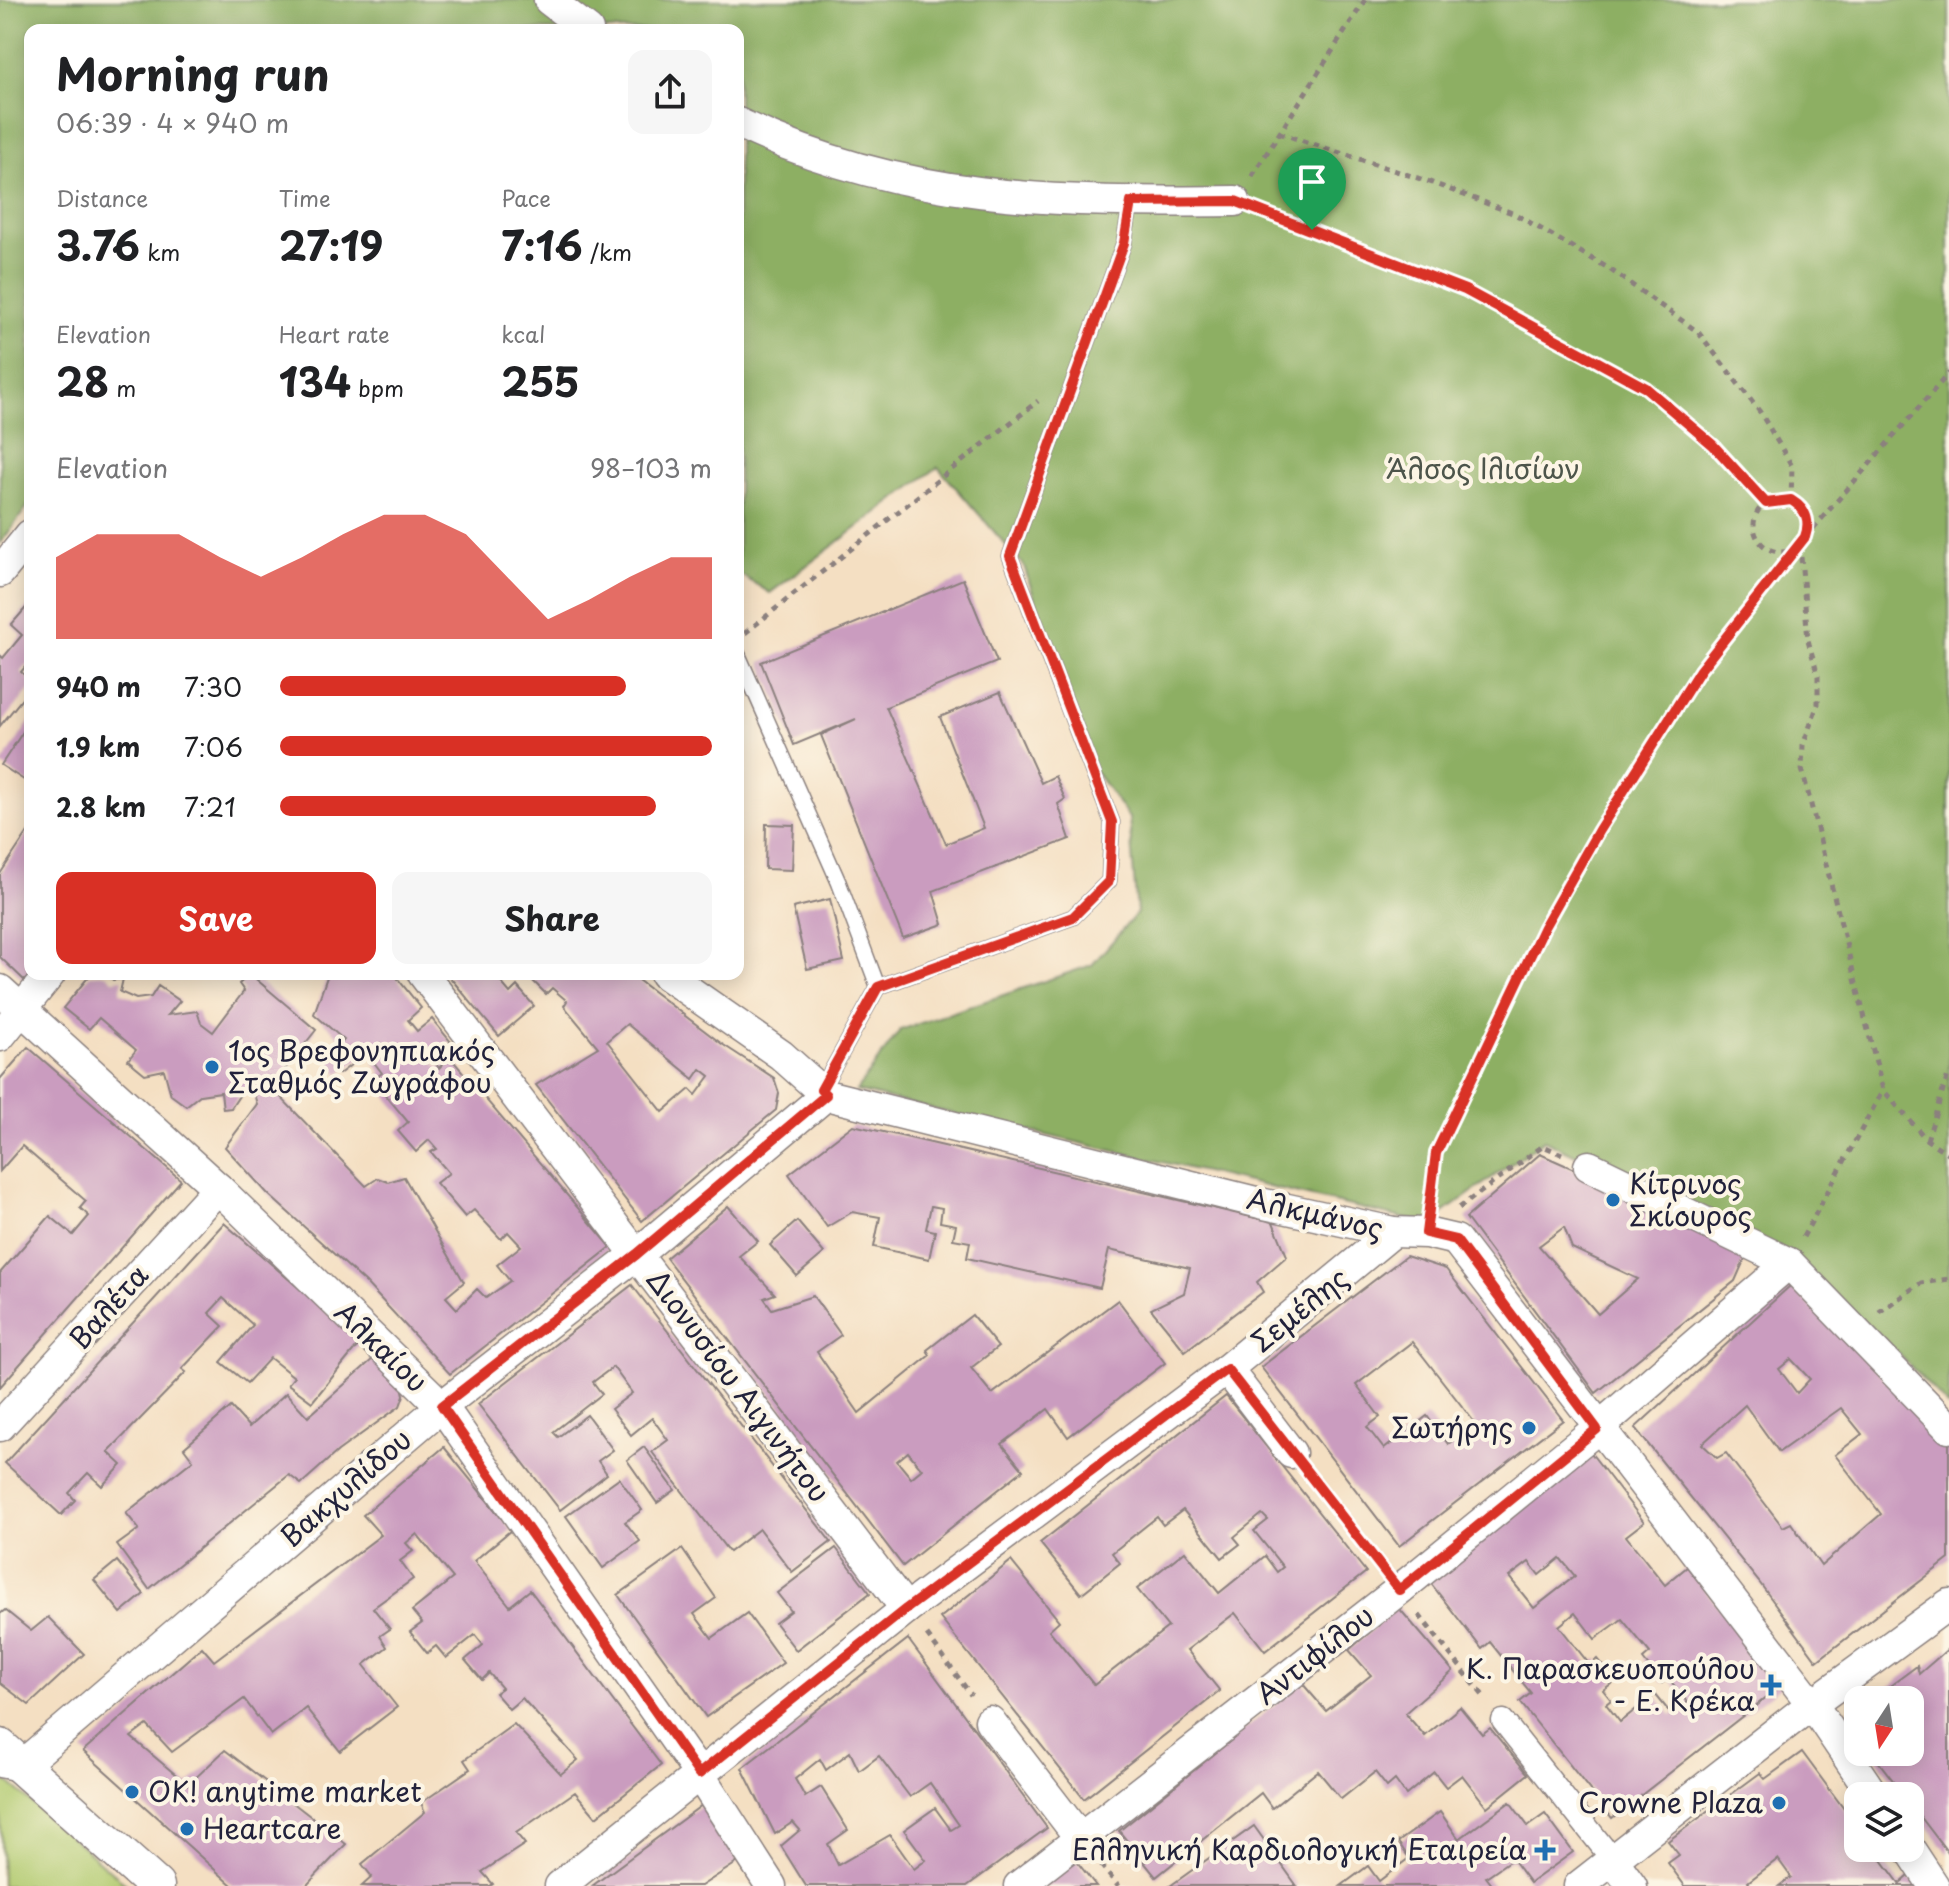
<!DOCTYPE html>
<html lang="en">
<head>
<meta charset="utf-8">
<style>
  :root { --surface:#fff; --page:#f6f6f6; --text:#202124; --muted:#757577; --accent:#d93025 }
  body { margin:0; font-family:"Playpen Sans",sans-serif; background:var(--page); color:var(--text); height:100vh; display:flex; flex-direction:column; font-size:30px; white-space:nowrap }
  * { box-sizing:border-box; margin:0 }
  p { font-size:26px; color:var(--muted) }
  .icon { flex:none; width:44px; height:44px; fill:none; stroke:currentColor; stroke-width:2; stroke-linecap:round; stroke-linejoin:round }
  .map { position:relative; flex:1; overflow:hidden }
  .sheet { position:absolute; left:24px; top:24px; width:720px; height:956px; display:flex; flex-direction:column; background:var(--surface); border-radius:16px; box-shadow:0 4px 20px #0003 }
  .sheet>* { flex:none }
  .needle { width:52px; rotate:192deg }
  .controls { position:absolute; left:1844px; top:1686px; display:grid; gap:16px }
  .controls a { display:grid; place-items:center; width:80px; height:80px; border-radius:16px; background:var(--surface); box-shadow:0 4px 20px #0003; font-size:40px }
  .pin { position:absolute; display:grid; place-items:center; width:68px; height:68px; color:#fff; margin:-82px -34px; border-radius:50% 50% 50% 0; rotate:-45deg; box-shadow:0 0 8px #0007 }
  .pin .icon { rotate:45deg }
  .round { display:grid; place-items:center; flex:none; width:84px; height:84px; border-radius:16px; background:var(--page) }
  .summary { display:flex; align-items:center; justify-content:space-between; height:136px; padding:0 32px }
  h1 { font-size:44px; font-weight:700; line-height:60px }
  .stats { display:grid; grid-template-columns:repeat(3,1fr); gap:12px; height:136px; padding:8px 32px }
  .stats div { display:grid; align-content:center }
  .stats b { font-size:40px; font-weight:700 }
  .stats small { font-size:22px; font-weight:400 }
  .stats p { font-size:22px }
  .chart { height:224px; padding:16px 32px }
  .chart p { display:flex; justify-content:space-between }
  .chart svg { width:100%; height:144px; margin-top:8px; fill:var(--accent); opacity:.7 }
  .cta { display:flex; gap:16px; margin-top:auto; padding:16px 32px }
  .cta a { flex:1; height:92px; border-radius:16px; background:var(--accent); color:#fff; font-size:32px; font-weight:700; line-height:92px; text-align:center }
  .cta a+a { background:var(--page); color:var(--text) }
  ul { padding:0 32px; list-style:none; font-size:26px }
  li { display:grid; grid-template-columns:128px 96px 1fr; align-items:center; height:60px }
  li i { height:20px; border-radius:10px; background:var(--accent) }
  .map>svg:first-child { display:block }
</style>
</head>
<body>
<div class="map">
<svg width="1949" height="1886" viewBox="0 0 1949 1886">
  <rect width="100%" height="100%" fill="#fcf5e5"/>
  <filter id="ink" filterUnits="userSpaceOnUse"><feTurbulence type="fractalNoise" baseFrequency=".0125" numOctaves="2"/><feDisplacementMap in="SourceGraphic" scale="16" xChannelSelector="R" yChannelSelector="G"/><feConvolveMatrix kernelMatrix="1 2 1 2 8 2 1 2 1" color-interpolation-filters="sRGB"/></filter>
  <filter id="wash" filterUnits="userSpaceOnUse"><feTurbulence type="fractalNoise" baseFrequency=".006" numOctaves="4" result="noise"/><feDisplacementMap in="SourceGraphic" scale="32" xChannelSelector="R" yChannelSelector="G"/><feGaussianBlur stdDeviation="1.8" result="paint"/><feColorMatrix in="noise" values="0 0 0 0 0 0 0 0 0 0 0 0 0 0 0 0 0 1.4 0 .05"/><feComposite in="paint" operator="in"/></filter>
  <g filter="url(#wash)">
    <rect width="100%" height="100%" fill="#f4dfc2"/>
    <polygon fill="#b2cb71" stroke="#6a7656" stroke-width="2" points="3,1778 128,1886 2,1886 0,1781"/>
    <polygon fill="#8daf63" stroke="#58684f" stroke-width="2" points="0,0 1949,0 1949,1407 1896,1351 1790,1256 1544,1140 1428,1224 856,1091 900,1030 1092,965 1137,913 1129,818 1088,761 1024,566 938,467 770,593 738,573 738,30 30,30 30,503 0,544"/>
    <g id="blocks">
      <g fill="#ca9cbf" fill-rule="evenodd">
        <polygon points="963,579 997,662 886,707 946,844 984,828 940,717 1000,692 1041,783 1055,776 1065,799 1058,804 1070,839 933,891 943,924 903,938 821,735 856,719 794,745 761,662"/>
        <polygon points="30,603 30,661 21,672 30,680 30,689 0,726 0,655 3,658 22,635 11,625"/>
        <polygon points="30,721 30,784 1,765"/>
        <polygon points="766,824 794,825 792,870 765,869"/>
        <polygon points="30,829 30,974 25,981 0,957 0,874"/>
        <polygon points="830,899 844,961 807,969 793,908"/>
        <polygon points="106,974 113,980 123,979 120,992 136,999 151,997 158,986 180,1001 168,1015 197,1011 201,1023 213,1032 244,991 239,984 250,974 316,1030 271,1087 366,1186 378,1178 388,1182 404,1177 464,1282 446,1297 457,1309 477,1289 486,1298 510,1281 497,1265 521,1246 508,1232 501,1239 474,1210 465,1217 436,1183 449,1173 431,1152 437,1149 429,1140 416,1152 398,1131 408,1122 373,1080 382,1073 373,1061 386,1050 380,1043 339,1074 327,1058 344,1040 314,1014 328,974 394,974 421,1008 408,1020 417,1031 432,1019 451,1042 431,1058 439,1068 450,1057 611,1247 450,1374 366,1283 268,1194 225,1147 257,1104 254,1094 243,1090 231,1108 223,1109 221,1092 200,1095 186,1106 171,1095 164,1070 145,1074 128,1060 136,1050 99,1018 89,1029 63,1008 90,975"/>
        <polygon points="447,974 494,974 510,993 517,986 534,1006 499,1036"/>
        <path d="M526,974H630L722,1044L774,1078L779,1093L776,1110L642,1221L536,1085L598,1047L564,1006L567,1001L552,988L546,994ZM627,1024L694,1079L701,1069L710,1076L696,1095L690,1089L663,1112L607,1041Z"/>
        <polygon points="28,1047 181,1180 0,1387 0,1273 50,1216 73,1235 89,1216 80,1208 86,1201 22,1146 0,1171 0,1079"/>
        <polygon points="853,1125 1273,1222 1287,1256 1257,1282 1263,1292 1185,1351 1151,1309 1184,1293 1190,1268 1109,1250 1100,1288 967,1258 970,1242 953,1239 956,1225 940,1222 942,1208 931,1206 926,1229 935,1231 929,1259 874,1247 880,1217 852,1212 827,1227 789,1174"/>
        <path d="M1540,1154L1750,1247L1735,1281L1596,1393L1466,1218ZM1564,1227L1572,1248L1638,1279L1598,1314L1539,1246Z"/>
        <path d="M728,1206L758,1241L739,1256L775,1294L764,1298L772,1309L813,1296L841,1335L817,1352L859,1413L930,1355L927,1350L972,1315L998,1347L971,1368L992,1394L1118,1300L1165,1363L1068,1437L1048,1409L1002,1444L1023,1470L903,1566L666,1258ZM908,1452L922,1469L911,1478L897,1461Z"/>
        <polygon points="797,1221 824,1253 797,1276 770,1245"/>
        <polygon points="224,1223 361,1342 312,1402 288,1384 294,1377 270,1358 247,1383 221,1362 253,1325 223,1298 209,1313 223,1326 182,1369 186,1372 108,1452 122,1465 102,1486 88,1473 69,1493 75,1500 61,1515 5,1463"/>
        <path d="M1406,1256L1446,1269L1563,1420L1399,1546L1261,1367ZM1412,1342L1475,1423L1448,1444L1427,1416L1384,1449L1367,1427L1380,1417L1356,1385Z"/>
        <polygon points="632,1285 831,1542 792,1572 759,1529 729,1552 652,1452 668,1440 652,1418 631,1435 611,1409 632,1393 613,1367 593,1382 602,1394 553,1432 558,1437 587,1415 613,1450 598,1461 607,1474 560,1510 478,1404"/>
        <path d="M1790,1286L1949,1443V1559L1817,1661L1759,1582L1635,1428ZM1791,1359L1810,1379L1797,1393L1779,1369ZM1745,1405L1779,1452L1841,1408L1862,1434L1835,1455L1881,1514L1821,1566L1791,1523L1783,1527L1726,1453L1717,1458L1702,1444Z"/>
        <polygon points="374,1358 401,1381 404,1395 400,1406 338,1451 301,1484 289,1475 149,1589 117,1545 139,1529 126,1513 193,1460 184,1448 231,1407 249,1427 286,1393 308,1417"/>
        <polygon points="1226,1396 1366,1572 1265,1651 1235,1613 1187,1650 1220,1691 1084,1799 940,1618 1011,1561 1059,1621 1049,1630 1094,1685 1168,1627 1137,1589 1185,1551 1219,1593 1265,1556 1277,1572 1283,1567 1254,1531 1268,1520 1262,1514 1234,1537 1240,1544 1222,1558 1183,1510 1163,1525 1157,1517 1112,1553 1120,1563 1081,1594 1040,1543"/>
        <polygon points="444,1447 511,1530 474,1561 510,1606 530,1590 661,1765 596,1817 575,1792 516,1833 525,1844 482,1872 493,1884 490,1886 362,1886 372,1877 362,1864 425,1812 421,1803 470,1769 464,1760 514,1724 561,1774 578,1760 522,1698 509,1709 495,1693 502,1688 489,1673 482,1680 465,1660 483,1645 475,1635 446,1658 436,1646 427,1653 410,1632 422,1623 412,1611 453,1578 417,1534 406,1543 413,1551 400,1561 413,1579 373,1608 390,1629 380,1636 387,1647 364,1665 397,1707 340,1751 306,1708 271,1735 244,1699 172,1752 147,1725 131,1737 188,1785 225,1750 346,1844 306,1886 233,1886 83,1751 202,1647 214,1661 381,1535 363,1515"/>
        <polygon points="644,1447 675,1490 657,1503 627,1460"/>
        <path d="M1591,1453L1644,1522L1626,1536L1665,1585L1687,1567L1781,1686L1612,1818L1520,1702L1531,1693L1490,1642L1482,1649L1429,1581ZM1560,1558L1575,1576L1534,1608L1509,1577L1529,1562L1539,1575ZM1575,1613L1595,1639L1622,1619L1650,1653L1643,1659L1662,1683L1668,1678L1688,1702L1672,1715L1655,1694L1620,1722L1606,1704L1611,1700L1603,1690L1615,1681L1597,1659L1590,1665L1559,1626Z"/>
        <polygon points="619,1478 642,1510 625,1522 640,1541 603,1568 566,1516"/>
        <polygon points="836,1548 870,1593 796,1650 775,1623 791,1611 777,1593"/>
        <polygon points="682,1549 716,1598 694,1614 712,1638 747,1613 783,1663 706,1717 618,1595"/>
        <polygon points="117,1561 144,1594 121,1613 94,1580"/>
        <polygon points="1398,1607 1453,1671 1405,1713 1425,1736 1460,1707 1482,1734 1490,1728 1528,1774 1487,1807 1462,1775 1446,1787 1434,1772 1406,1795 1395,1780 1387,1787 1375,1772 1341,1799 1318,1771 1272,1808 1261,1793 1156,1877 1119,1831 1302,1683 1326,1711 1371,1675 1349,1650"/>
        <polygon points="5,1610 31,1631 48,1617 84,1654 29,1705 0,1683 0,1614"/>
        <path d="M908,1639L1047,1828L967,1886H806L781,1846L800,1830L793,1822L775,1834L742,1768ZM850,1752L859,1771L879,1756L910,1797L930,1783L959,1825L951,1830L935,1808L904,1830L926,1860L914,1869L890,1835L838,1865L828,1844L848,1830L821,1787L805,1797L795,1779L820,1759L826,1770Z"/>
        <polygon points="1949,1648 1949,1854 1910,1803 1910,1796 1905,1796 1871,1752 1910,1752 1910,1700 1871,1700 1917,1666 1919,1674"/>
        <polygon points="1802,1752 1858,1828 1858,1848 1873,1848 1900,1884 1909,1876 1917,1886 1779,1886 1791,1877 1778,1859 1748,1882 1751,1886 1685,1886 1668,1863 1679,1855 1668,1841 1760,1773 1765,1779"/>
        <polygon points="1510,1802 1528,1826 1545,1814 1573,1852 1530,1883 1512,1859 1486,1877 1493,1886 1341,1886 1368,1866 1379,1881 1409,1858 1398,1842 1440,1812 1459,1839"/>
        <polygon points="702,1805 738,1862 701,1886 592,1886"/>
        <polygon points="1254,1826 1297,1886 1170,1886"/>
        <polygon points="1074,1858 1096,1886 1037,1886"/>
      </g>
    </g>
  </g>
  <g filter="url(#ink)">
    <use href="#blocks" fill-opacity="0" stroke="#8b807e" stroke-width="2"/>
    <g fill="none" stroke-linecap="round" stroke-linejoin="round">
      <defs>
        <g id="service">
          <polyline points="738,654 839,883 878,987 821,1090"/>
          <polyline points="878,987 1073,917 1109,881 1112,822 1010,556 1124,243 1131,202"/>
        </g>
        <polyline id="pedestrian" points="1503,1721 1613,1860"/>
        <g id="minor">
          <polyline points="549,0 588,30"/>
          <path d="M738,123C902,202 1058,203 1235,201"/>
          <polyline points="0,572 30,535"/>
          <polyline points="423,974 906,1609"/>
          <polyline points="665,974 781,1055 826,1095 1260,1203 1393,1232 1426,1233 1456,1240 1812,1704 1874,1796"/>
          <polyline points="0,990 218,1188 442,1406 699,1774 771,1886"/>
          <polyline points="0,1036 50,974"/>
          <polyline points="1589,1166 1789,1263 1949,1428"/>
          <polyline points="1227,1369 1291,1453"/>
          <polyline points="0,1426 218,1188"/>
          <polyline points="990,1721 1080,1838"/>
          <polyline points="0,1762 21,1766 442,1406 637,1254 826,1095"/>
          <polyline points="1909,1848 1934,1886"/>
          <polyline points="1613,1860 1632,1886"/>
          <polyline points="560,1886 906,1609 1227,1369 1393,1232"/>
          <polyline points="1019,1886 1399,1590 1597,1429 1789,1263"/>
          <polyline points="1579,1886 1812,1704 1949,1604"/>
        </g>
        <polyline id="tertiary" points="0,1747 156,1886"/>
      </defs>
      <use href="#service" stroke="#8b807e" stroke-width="17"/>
      <use href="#pedestrian" stroke="#8b807e" stroke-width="25"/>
      <use href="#minor" stroke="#8b807e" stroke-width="33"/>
      <use href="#tertiary" stroke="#8b807e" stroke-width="39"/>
      <g stroke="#8b807e" stroke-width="5" stroke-dasharray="6 6" stroke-linecap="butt">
        <polyline points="1279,133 1427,181 1515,214 1608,268 1698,332 1760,412 1792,466 1791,500"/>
        <polyline points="1252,176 1365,0"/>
        <polyline points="1265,212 1465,290 1646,388 1713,445 1766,503"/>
        <circle cx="1781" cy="525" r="27"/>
        <polyline points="1800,545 1808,640 1818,676 1818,704 1803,745 1802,769 1883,1090 1927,1140 1949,1154"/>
        <polyline points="745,633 1038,401"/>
        <polyline points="1927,1140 1949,1072"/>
        <polyline points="1430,1200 1436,1153 1544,927 1662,728 1761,588 1949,373"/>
        <polyline points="1459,1208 1543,1146 1562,1154"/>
        <polyline points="1803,1237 1883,1090"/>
        <polyline points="1879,1312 1921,1283 1949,1279"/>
        <polyline points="1310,1477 1378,1563"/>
        <polyline points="1419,1615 1485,1698"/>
        <polyline points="927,1635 971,1695"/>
        <polyline points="1101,1865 1118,1886"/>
      </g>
      <use href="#service" stroke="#fff" stroke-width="14"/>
      <use href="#pedestrian" stroke="#fff" stroke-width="22"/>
      <use href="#minor" stroke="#fff" stroke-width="30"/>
      <use href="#tertiary" stroke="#fff" stroke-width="36"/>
    </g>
  </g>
  <g fill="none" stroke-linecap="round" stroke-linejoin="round" filter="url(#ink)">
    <defs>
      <path id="route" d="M1235,201L1465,290L1646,388L1713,445L1766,503L1791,500C1806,509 1811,520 1805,537L1700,670L1599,830L1544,927L1436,1153L1426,1233L1456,1240L1597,1429L1399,1590L1227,1369L906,1609L699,1774L442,1406L637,1254L826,1095L821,1090L878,987L1073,917L1109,881L1112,822L1010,556L1124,243L1131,202Z"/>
    </defs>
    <use href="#route" stroke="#fff" stroke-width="16"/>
    <use href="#route" stroke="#d93025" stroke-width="10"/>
  </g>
  <g fill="#1f6fb2" stroke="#fcf5e5" stroke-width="3">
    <circle cx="212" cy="1067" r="8"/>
    <circle cx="1613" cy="1200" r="8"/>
    <circle cx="1529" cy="1428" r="8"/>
    <path d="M1767 1673h8v8h8v8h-8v8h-8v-8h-8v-8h8z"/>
    <circle cx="132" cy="1792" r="8"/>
    <circle cx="1779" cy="1803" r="8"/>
    <circle cx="187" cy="1829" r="8"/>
    <path d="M1541 1838h8v8h8v8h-8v8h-8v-8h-8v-8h8z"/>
  </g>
  <g text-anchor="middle" stroke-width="8" stroke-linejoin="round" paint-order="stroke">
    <g font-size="28" fill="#4d554b" stroke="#fcf5e5">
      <text x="1483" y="479">Άλσος Ιλισίων</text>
    </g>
    <g font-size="28" fill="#22223b" stroke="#fcf5e5" text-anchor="start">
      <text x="228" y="1061">1ος Βρεφονηπιακός<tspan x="228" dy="32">Σταθμός Ζωγράφου</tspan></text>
      <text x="1629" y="1194">Κίτρινος<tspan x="1629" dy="32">Σκίουρος</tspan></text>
      <text x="1513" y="1438" text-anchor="end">Σωτήρης</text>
      <text x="1755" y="1679" text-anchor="end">Κ. Παρασκευοπούλου<tspan x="1755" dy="32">- Ε. Κρέκα</tspan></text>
      <text x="148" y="1802">OK! anytime market</text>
      <text x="1763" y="1813" text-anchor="end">Crowne Plaza</text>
      <text x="203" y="1839">Heartcare</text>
      <text x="1527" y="1860" text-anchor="end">Ελληνική Καρδιολογική Εταιρεία</text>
    </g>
    <g font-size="28" fill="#22223b" stroke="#fcf5e5">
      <text transform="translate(1315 1214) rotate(13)" y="10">Αλκμάνος</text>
      <text transform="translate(109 1307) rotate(-48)" y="10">Βαλέτα</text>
      <text transform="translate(1300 1310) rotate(-39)" y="10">Σεμέλης</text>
      <text transform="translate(381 1347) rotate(44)" y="10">Αλκαίου</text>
      <text transform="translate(738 1386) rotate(53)" y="10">Διονυσίου Αιγινήτου</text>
      <text transform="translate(346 1488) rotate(-41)" y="10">Βακχυλίδου</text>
      <text transform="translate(1315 1655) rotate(-38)" y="10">Αντιφίλου</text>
    </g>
  </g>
</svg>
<div class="controls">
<a><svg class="needle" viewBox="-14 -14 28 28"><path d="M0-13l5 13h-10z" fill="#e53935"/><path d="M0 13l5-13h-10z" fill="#757577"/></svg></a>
<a><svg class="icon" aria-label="layers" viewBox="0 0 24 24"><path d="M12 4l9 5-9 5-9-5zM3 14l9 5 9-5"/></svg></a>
</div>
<div class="pin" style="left:1312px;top:230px;background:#1e9e55"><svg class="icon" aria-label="arrive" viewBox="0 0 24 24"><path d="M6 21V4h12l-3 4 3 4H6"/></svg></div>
<section class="sheet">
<div class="summary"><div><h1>Morning run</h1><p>06:39 · 4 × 940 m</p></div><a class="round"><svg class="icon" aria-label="share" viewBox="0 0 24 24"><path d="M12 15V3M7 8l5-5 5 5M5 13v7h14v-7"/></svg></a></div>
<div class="stats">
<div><p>Distance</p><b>3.76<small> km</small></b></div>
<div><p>Time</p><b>27:19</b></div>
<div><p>Pace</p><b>7:16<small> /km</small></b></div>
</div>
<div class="stats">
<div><p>Elevation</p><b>28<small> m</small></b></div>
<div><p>Heart rate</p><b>134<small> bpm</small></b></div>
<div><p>kcal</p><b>255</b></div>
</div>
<div class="chart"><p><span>Elevation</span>98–103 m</p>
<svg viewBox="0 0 160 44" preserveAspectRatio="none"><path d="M0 44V19L10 12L20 12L30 12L40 19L50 25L60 19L70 12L80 6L90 6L100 12L110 25L120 38L130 32L140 25L150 19L160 19V44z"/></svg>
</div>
<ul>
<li><b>940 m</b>7:30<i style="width:80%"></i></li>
<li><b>1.9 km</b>7:06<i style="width:100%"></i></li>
<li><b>2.8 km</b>7:21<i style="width:87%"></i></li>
</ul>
<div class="cta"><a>Save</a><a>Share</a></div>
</section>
</div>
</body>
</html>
